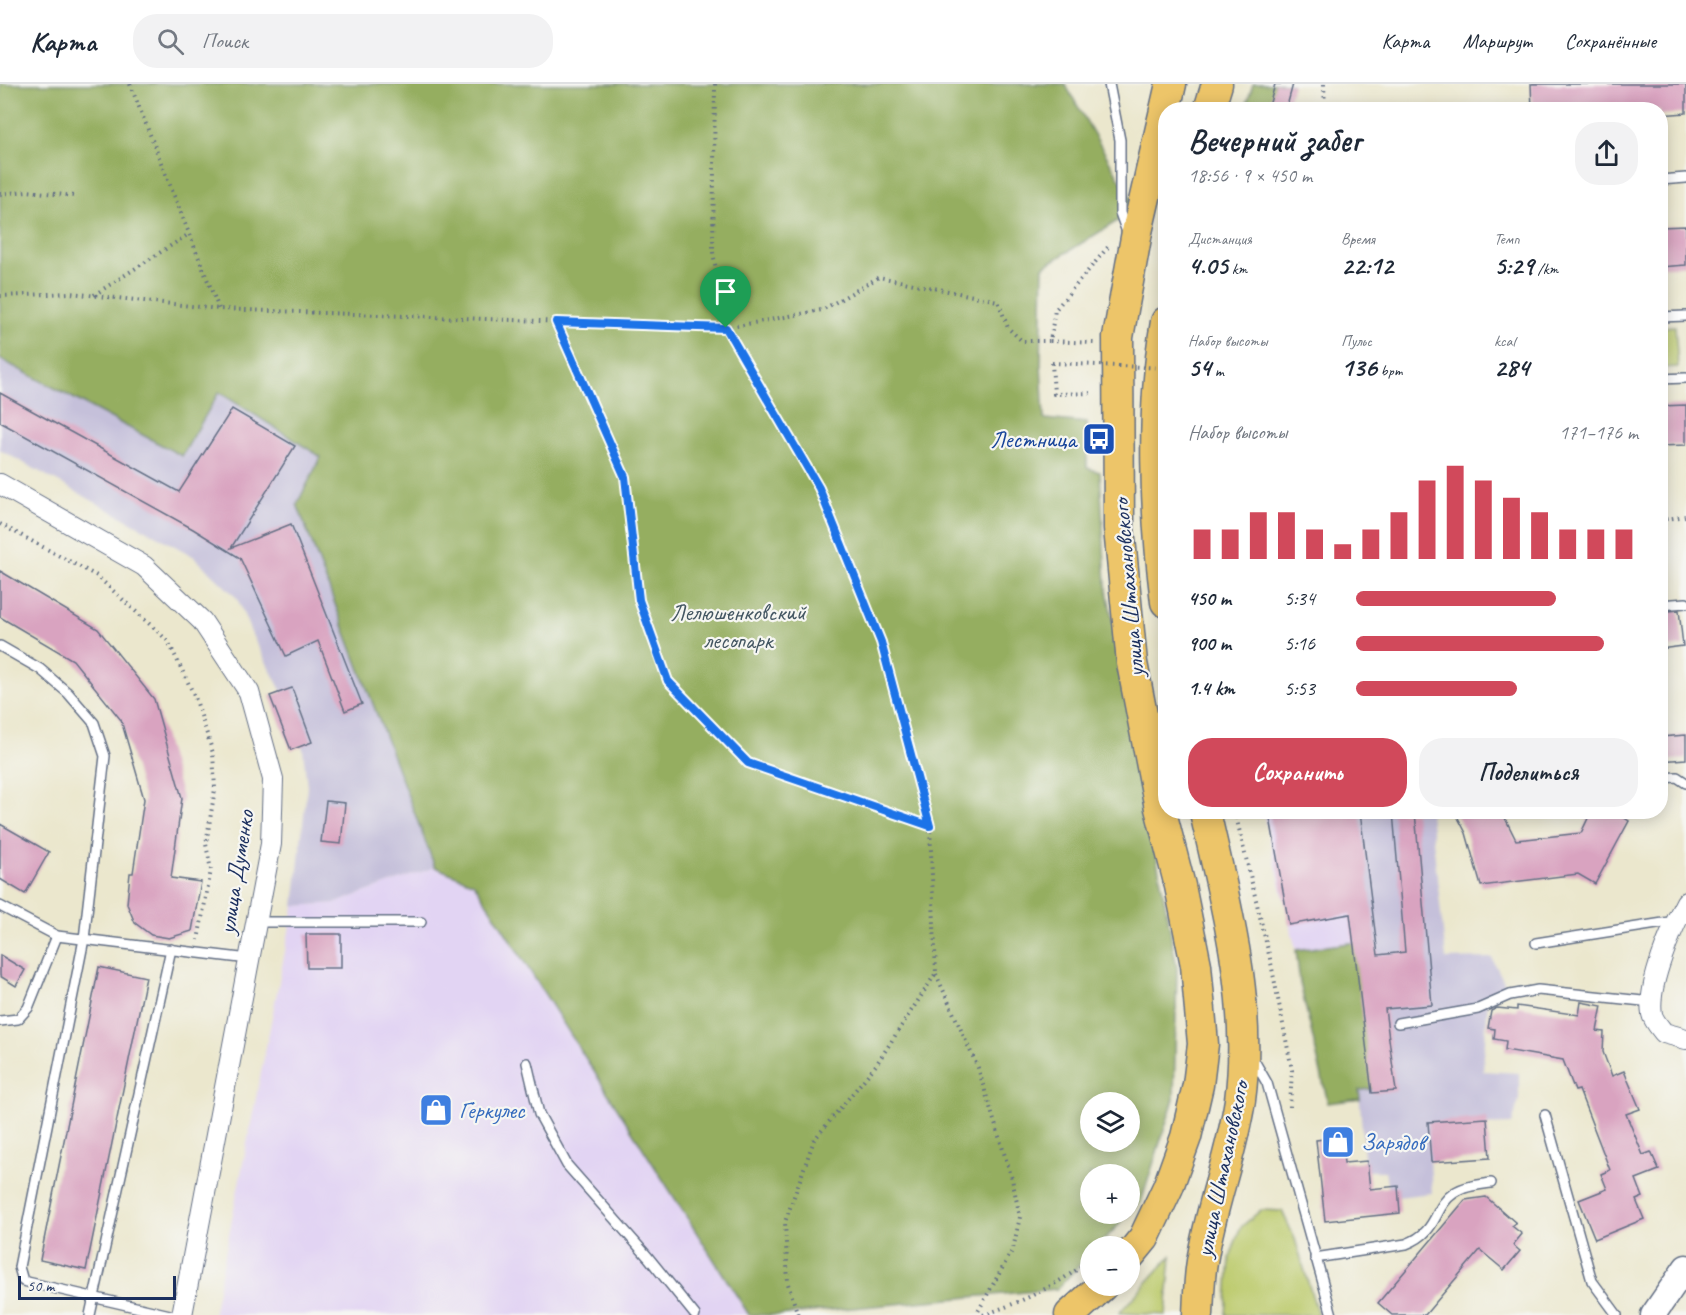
<!DOCTYPE html>
<html lang="ru">
<head>
<meta charset="utf-8">
<style>
  :root { --surface:#fff; --page:#f2f2f3; --text:#1f2937; --muted:#747a83; --line:#e0e1e3; --accent:#d1495b }
  body { margin:0; font-family:Caveat,sans-serif; background:var(--page); color:var(--text); height:100vh; display:flex; flex-direction:column; font-size:22px; white-space:nowrap }
  * { box-sizing:border-box; margin:0 }
  p { font-size:20px; color:var(--muted) }
  .icon { flex:none; width:33px; height:33px; fill:none; stroke:currentColor; stroke-width:2; stroke-linecap:round; stroke-linejoin:round }
  .map { position:relative; flex:1; overflow:hidden }
  .drawer { position:absolute; left:1158px; top:18px; width:510px; height:717px; display:flex; flex-direction:column; background:var(--surface); border-radius:24px; box-shadow:0 3px 15px #0003 }
  .drawer>* { flex:none }
  .tools { position:absolute; left:1080px; top:1008px; display:grid; gap:12px }
  .tools a { display:grid; place-items:center; width:60px; height:60px; border-radius:50%; background:var(--surface); box-shadow:0 3px 15px #0003; font-size:30px }
  .scale { position:absolute; left:18px; bottom:15px; width:158px; box-sizing:border-box; padding-left:6px; border:3px solid #1b2f5e; border-top:0; font-size:16px; line-height:21px; white-space:nowrap; color:#1b2f5e; -webkit-text-stroke:4px #f6f6f2; paint-order:stroke }
  .pin { position:absolute; display:grid; place-items:center; width:51px; height:51px; color:#fff; margin:-62px -26px; border-radius:50% 50% 50% 0; rotate:-45deg; box-shadow:0 0 6px #0007 }
  .pin .icon { rotate:45deg }
  .round { display:grid; place-items:center; flex:none; width:63px; height:63px; border-radius:24px; background:var(--page) }
  .overview { display:flex; align-items:center; justify-content:space-between; height:102px; padding:0 30px }
  h1 { font-size:33px; font-weight:700; line-height:45px }
  .metrics { display:grid; grid-template-columns:repeat(3,1fr); gap:9px; height:102px; padding:6px 30px }
  .metrics div { display:grid; align-content:center }
  .metrics b { font-size:26px; font-weight:700 }
  .metrics small { font-size:16px; font-weight:400 }
  .metrics p { font-size:16px }
  .chart { height:168px; padding:12px 30px }
  .chart p { display:flex; justify-content:space-between }
  .chart svg { width:100%; height:108px; margin-top:6px; stroke:var(--accent); stroke-width:6 }
  .action { display:flex; gap:12px; margin-top:auto; padding:12px 30px }
  .action a { flex:1; height:69px; border-radius:24px; background:var(--accent); color:#fff; font-size:24px; font-weight:700; line-height:69px; text-align:center }
  .action a+a { background:var(--page); color:var(--text) }
  ul { padding:0 30px; list-style:none; font-size:20px }
  li { display:grid; grid-template-columns:96px 72px 1fr; align-items:center; height:45px }
  li i { height:15px; border-radius:8px; background:var(--accent) }
  header { display:flex; align-items:center; gap:36px; box-sizing:border-box; height:84px; padding:0 30px; background:var(--surface); border-bottom:2px solid var(--line) }
  header strong { font-size:28px }
  nav { display:flex; gap:33px; margin-inline-start:auto; font-size:21px }
  .search { width:420px; height:54px; background:var(--page); display:flex; align-items:center; gap:15px; box-sizing:border-box; padding:0 21px; border-radius:24px; color:var(--muted); font-size:22px }
  .map>svg:first-child { display:block }
</style>
</head>
<body>
<header>
<strong>Карта</strong>
<div class="search"><svg class="icon" aria-label="search" viewBox="0 0 24 24"><circle cx="10" cy="10" r="6"/><path d="M15 15l6 6"/></svg>Поиск</div>
<nav><a>Карта</a><a>Маршрут</a><a>Сохранённые</a></nav>
</header>
<div class="map">
<svg width="1686" height="1231" viewBox="0 0 1686 1231">
  <rect width="100%" height="100%" fill="#f6f6f2"/>
  <filter id="ink" filterUnits="userSpaceOnUse"><feTurbulence type="fractalNoise" baseFrequency=".0167" numOctaves="2"/><feDisplacementMap in="SourceGraphic" scale="12" xChannelSelector="R" yChannelSelector="G"/><feConvolveMatrix kernelMatrix="1 2 1 2 8 2 1 2 1" color-interpolation-filters="sRGB"/></filter>
  <filter id="wash" filterUnits="userSpaceOnUse"><feTurbulence type="fractalNoise" baseFrequency=".008" numOctaves="4" result="noise"/><feDisplacementMap in="SourceGraphic" scale="24" xChannelSelector="R" yChannelSelector="G"/><feGaussianBlur stdDeviation="1.35" result="paint"/><feColorMatrix in="noise" values="0 0 0 0 0 0 0 0 0 0 0 0 0 0 0 0 0 1.4 0 .05"/><feComposite in="paint" operator="in"/></filter>
  <g filter="url(#wash)">
    <rect width="100%" height="100%" fill="#ebe7cd"/>
    <g fill="#e2d4f3">
      <polygon points="1263,728 1341,728 1358,858 1296,866"/>
      <polygon points="435,783 474,798 749,1231 213,1231 294,822 335,819"/>
    </g>
    <g fill="#c5c0da">
      <polygon points="0,275 181,372 218,308 321,373 297,420 435,783 335,819 294,822 307,703 303,665 285,614 252,551 237,514 193,472 0,366"/>
      <polygon points="1341,728 1430,728 1446,875 1492,874 1506,902 1488,913 1483,987 1519,989 1519,1015 1512,1040 1450,1042 1449,1074 1430,1075 1432,1109 1389,1114 1385,1087 1365,1087 1359,1006 1372,1005 1352,796"/>
    </g>
    <g fill="#bcca6c" stroke="#6c7c65" stroke-width="1.5">
      <polygon points="1675,242 1678,283 1661,284 1661,243"/>
      <polygon points="1261,1126 1282,1127 1295,1155 1318,1231 1226,1231 1230,1174 1240,1144"/>
      <polygon points="1171,1172 1166,1231 1119,1229"/>
    </g>
    <g fill="#95ae60" stroke="#586e5f" stroke-width="1.5" fill-rule="evenodd">
      <path d="M0,0H1065L1137,125L1043,183L1041,280L1044,335L1087,339V384L1100,388L1106,501L1177,884L1174,1015L1141,1118L1098,1162H1090V1170L1057,1205L778,1231H749L474,799L435,783L297,420L321,373L219,308L182,372L0,275ZM1090,1018H1130V1058H1090ZM1090,1090H1130V1130H1090Z"/>
      <polygon points="1253,0 1291,0 1283,25 1245,26"/>
      <polygon points="1358,858 1373,1005 1359,1006 1360,1015 1328,1019 1300,899 1296,866"/>
    </g>
    <g id="blocks">
      <g fill="#d9a3c0">
        <polygon points="1275,0 1293,0 1286,26 1268,26"/>
        <polygon points="1531,0 1686,0 1686,29 1660,31 1660,26 1532,26"/>
        <polygon points="1686,142 1686,181 1660,183 1660,143"/>
        <polygon points="0,309 179,408 232,325 295,362 231,464 291,440 362,620 345,627 318,557 286,572 240,474 193,445 0,338"/>
        <polygon points="1686,321 1686,361 1660,362 1660,322"/>
        <polygon points="0,487 98,545 154,615 182,714 171,794 201,798 192,847 169,854 151,851 135,839 127,820 130,789 133,789 144,715 121,636 73,576 0,533"/>
        <polygon points="1679,526 1683,562 1660,565 1660,528"/>
        <polygon points="292,604 312,658 291,666 270,612"/>
        <polygon points="1686,651 1686,675 1660,677 1660,653"/>
        <polygon points="326,717 345,719 341,760 321,758"/>
        <polygon points="1269,728 1360,728 1378,871 1405,868 1393,728 1415,728 1432,921 1385,925 1396,1007 1372,1009 1350,830 1289,841"/>
        <polygon points="1455,728 1502,728 1516,756 1581,749 1591,728 1625,728 1623,733 1629,737 1595,800 1578,790 1481,802 1466,749"/>
        <polygon points="0,740 49,768 25,810 0,795"/>
        <polygon points="306,850 341,850 341,884 307,884"/>
        <polygon points="0,871 25,886 16,902 0,892"/>
        <polygon points="99,883 146,893 86,1186 40,1176"/>
        <polygon points="1581,918 1602,922 1597,947 1604,948 1603,968 1612,992 1624,987 1640,1025 1626,1030 1643,1071 1651,1068 1659,1086 1636,1095 1643,1113 1636,1116 1644,1135 1595,1155 1579,1116 1607,1105 1601,1090 1610,1086 1579,1006 1575,1007 1563,976 1505,966 1506,957 1494,955 1495,945 1488,944 1491,927 1497,924 1517,926 1517,922 1579,931"/>
        <polygon points="1487,1034 1490,1074 1431,1078 1428,1038"/>
        <polygon points="1341,1053 1344,1079 1367,1077 1370,1105 1398,1102 1400,1129 1325,1137 1316,1056"/>
        <polygon points="1486,1113 1516,1139 1512,1142 1522,1150 1513,1161 1520,1167 1504,1186 1480,1166 1425,1231 1392,1231 1378,1219 1465,1116"/>
      </g>
    </g>
  </g>
  <g filter="url(#ink)">
    <use href="#blocks" fill-opacity="0" stroke="#646f85" stroke-width="1.5"/>
    <g fill="none" stroke-linecap="round" stroke-linejoin="round">
      <defs>
        <g id="service">
          <polyline points="1109,0 1120,56 1120,129 1128,151"/>
          <polyline points="1660,96 1686,94"/>
          <polyline points="1660,233 1686,232"/>
          <polyline points="1660,295 1686,294"/>
          <polyline points="1660,521 1686,519"/>
          <polyline points="0,562 40,585 68,609 94,639 105,672 84,855 19,1183 23,1197 170,1231"/>
          <polyline points="1660,694 1677,693 1686,699"/>
          <polyline points="0,822 57,852 249,875"/>
          <polyline points="256,838 421,838"/>
          <polyline points="1536,859 1676,837"/>
          <polyline points="0,937 18,935 28,924 57,852"/>
          <polyline points="1398,939 1478,925 1510,911 1538,906 1652,918"/>
          <polyline points="1252,973 1267,999 1332,1231"/>
          <polyline points="527,979 539,1030 567,1081 648,1173 695,1231"/>
          <polyline points="1545,1031 1592,1197 1617,1231"/>
          <path d="M1315,1174L1406,1160C1439,1148 1433,1123 1454,1109C1464,1102 1478,1101 1491,1099"/>
          <polyline points="90,1231 171,865"/>
        </g>
        <g id="minor">
          <polyline points="0,400 144,482 202,537 249,608 273,695 271,760 182,1231"/>
          <path d="M1686,818C1672,844 1647,901 1652,930C1653,936 1660,944 1664,949L1686,955"/>
        </g>
        <polyline id="tertiary" points="1653,1231 1686,1183"/>
        <g id="primary">
          <polyline points="1209,26 1217,0"/>
          <path d="M1166,238C1151,325 1155,430 1166,518"/>
          <polyline points="1130,1171 1144,1154 1168,1103 1186,1053 1198,1001 1203,960 1196,881 1180,802 1160,724 1132,579 1119,444 1118,253 1137,148 1171,0"/>
          <polyline points="1070,1231 1102,1202"/>
          <path d="M1198,1231C1199,1212 1199,1191 1203,1172C1212,1119 1232,1069 1240,1016C1253,919 1226,822 1205,728"/>
        </g>
      </defs>
      <use href="#service" stroke="#646f85" stroke-width="12"/>
      <use href="#minor" stroke="#646f85" stroke-width="22"/>
      <use href="#tertiary" stroke="#646f85" stroke-width="27"/>
      <use href="#primary" stroke="#646f85" stroke-width="33"/>
      <g stroke="#646f85" stroke-width="4" stroke-dasharray="1.5 4.5" stroke-linecap="butt">
        <polyline points="130,0 219,225"/>
        <polyline points="715,0 713,168 726,244 819,404 881,558 930,743 936,889 876,981 814,1056 785,1138 788,1200 798,1231"/>
        <polyline points="1324,0 1325,26"/>
        <polyline points="0,110 27,107 75,112"/>
        <polyline points="94,211 189,150"/>
        <polyline points="0,212 70,209 219,225 726,244 822,226 879,193 998,217 1008,244 1022,257 1050,257 1055,226 1108,163"/>
        <polyline points="556,238 625,393 639,516 668,597 748,679 930,743"/>
        <polyline points="1050,257 1094,259"/>
        <polyline points="1052,279 1054,310 1094,309"/>
        <polyline points="1660,436 1686,432"/>
        <polyline points="0,440 97,492 168,557 195,613 213,669 215,705 206,760 211,786 198,856"/>
        <polyline points="1235,728 1271,879 1292,986 1290,1023"/>
        <polyline points="936,890 978,984 1012,1095 1020,1133 1013,1165 976,1231"/>
        <path d="M983,1231C1022,1218 1058,1201 1090,1176"/>
      </g>
      <use href="#service" stroke="#fff" stroke-width="9"/>
      <use href="#minor" stroke="#fff" stroke-width="20"/>
      <use href="#tertiary" stroke="#fff" stroke-width="24"/>
      <use href="#primary" stroke="#edc569" stroke-width="30"/>
      <polyline stroke="#646f85" stroke-width="4" stroke-dasharray="1.5 4.5" stroke-linecap="butt" points="1052,279 1166,284"/>
    </g>
  </g>
  <g fill="none" stroke-linecap="round" stroke-linejoin="round" filter="url(#ink)">
    <defs>
      <polygon id="route" points="556,238 726,244 819,404 881,558 930,742 748,679 668,597 639,516 625,393"/>
    </defs>
    <use href="#route" stroke="#fff" stroke-width="12"/>
    <use href="#route" stroke="#1a73e8" stroke-width="8"/>
  </g>
  <defs>
    <symbol id="bus-square" viewBox="-11 -11 22 22"><rect x="-9" y="-9" width="18" height="18" rx="4" fill="#1a4fb4" stroke="#f6f6f2"/><path d="M-5-6H5V4H4V6H2V4H-2V6H-4V4H-5ZM-3.5-4V0h7V-4ZM-3.5 1.2v1.5H-2V1.2ZM2 1.2v1.5H3.5V1.2Z" fill="#fff"/></symbol>
    <symbol id="shop-square" viewBox="-11 -11 22 22"><rect x="-9" y="-9" width="18" height="18" rx="4" fill="#3f7fe0" stroke="#f6f6f2"/><path d="M-5-2.5h2.3a2.7 3.5 0 0 1 5.4 0H5L5.5 6h-11ZM-1.5-2.5h3a1.5 2.3 0 0 0-3 0Z" fill="#fff"/></symbol>
  </defs>
  <g fill-rule="evenodd">
    <use href="#bus-square" x="1080" y="336" width="38" height="38"/>
    <use href="#shop-square" x="417" y="1007" width="38" height="38"/>
    <use href="#shop-square" x="1319" y="1039" width="38" height="38"/>
  </g>
  <g text-anchor="middle" stroke-width="4.5" stroke-linejoin="round" paint-order="stroke">
    <g font-size="24" fill="#164399" stroke="#f6f6f2" text-anchor="end">
      <text x="1076" y="363">Лестница</text>
    </g>
    <g font-size="24" fill="#1b2f5e" stroke="#f6f6f2">
      <text transform="translate(1128 504) rotate(-95)" y="8">улица Штахановского</text>
      <text transform="translate(236 788) rotate(-81)" y="8">улица Думенко</text>
      <text transform="translate(1222 1085) rotate(-78)" y="8">улица Штахановского</text>
    </g>
    <g font-size="24" fill="#435662" stroke="#f6f6f2">
      <text x="738" y="536">Лелюшенковский<tspan x="738" dy="28">лесопарк</tspan></text>
    </g>
    <g font-size="24" fill="#366cbe" stroke="#f6f6f2" text-anchor="start">
      <text x="459" y="1034">Геркулес</text>
      <text x="1361" y="1066">Зарядов</text>
    </g>
  </g>
</svg>
<div class="tools">
<a><svg class="icon" aria-label="layers" viewBox="0 0 24 24"><path d="M12 4l9 5-9 5-9-5zM3 14l9 5 9-5"/></svg></a>
<a>+</a>
<a>−</a>
</div>
<div class="scale">50 m</div>
<div class="pin" style="left:726px;top:244px;background:#1e9e55"><svg class="icon" aria-label="arrive" viewBox="0 0 24 24"><path d="M6 21V4h12l-3 4 3 4H6"/></svg></div>
<section class="drawer">
<div class="overview"><div><h1>Вечерний забег</h1><p>18:56 · 9 × 450 m</p></div><a class="round"><svg class="icon" aria-label="share" viewBox="0 0 24 24"><path d="M12 15V3M7 8l5-5 5 5M5 13v7h14v-7"/></svg></a></div>
<div class="metrics">
<div><p>Дистанция</p><b>4.05<small> km</small></b></div>
<div><p>Время</p><b>22:12</b></div>
<div><p>Темп</p><b>5:29<small> /km</small></b></div>
</div>
<div class="metrics">
<div><p>Набор высоты</p><b>54<small> m</small></b></div>
<div><p>Пульс</p><b>136<small> bpm</small></b></div>
<div><p>kcal</p><b>284</b></div>
</div>
<div class="chart"><p><span>Набор высоты</span>171–176 m</p>
<svg viewBox="0 0 160 44" preserveAspectRatio="none"><path d="M5 44V32M15 44V32M25 44V25M35 44V25M45 44V32M55 44V38M65 44V32M75 44V25M85 44V12M95 44V6M105 44V12M115 44V19M125 44V25M135 44V32M145 44V32M155 44V32"/></svg>
</div>
<ul>
<li><b>450 m</b>5:34<i style="width:71%"></i></li>
<li><b>900 m</b>5:16<i style="width:88%"></i></li>
<li><b>1.4 km</b>5:53<i style="width:57%"></i></li>
</ul>
<div class="action"><a>Сохранить</a><a>Поделиться</a></div>
</section>
</div>
</body>
</html>
